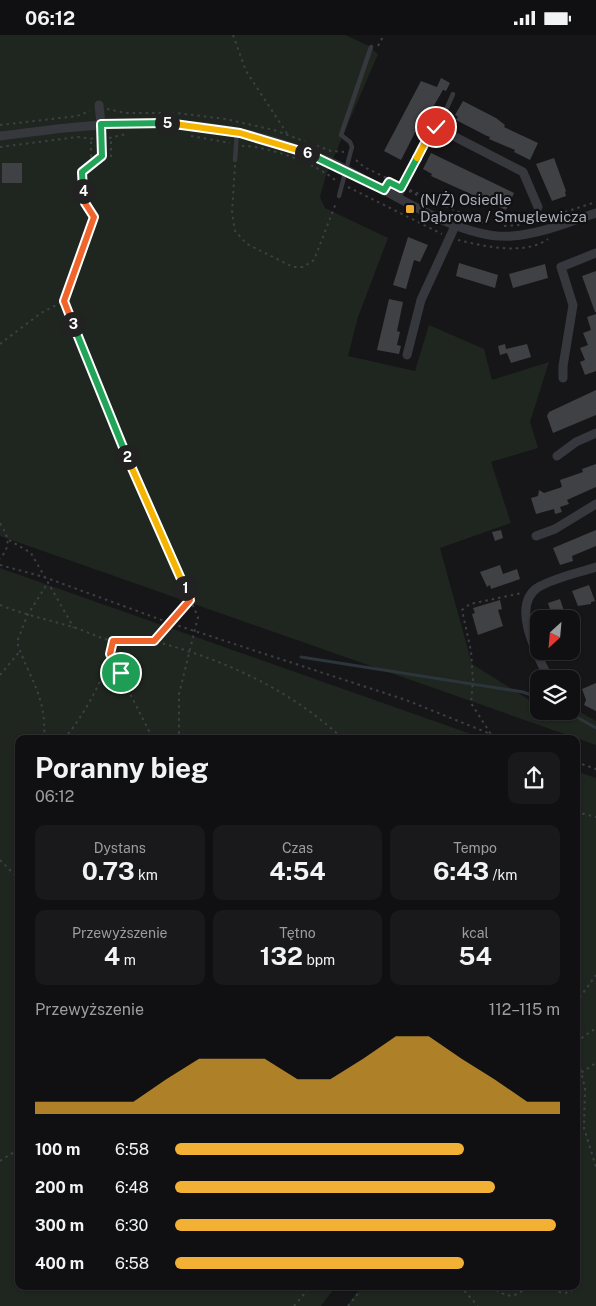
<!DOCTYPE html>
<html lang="pl">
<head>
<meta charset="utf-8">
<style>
  :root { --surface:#101012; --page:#19191b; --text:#f1f3f6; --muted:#9c9d9f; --line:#303032; --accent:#f2b134 }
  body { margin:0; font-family:"Public Sans",sans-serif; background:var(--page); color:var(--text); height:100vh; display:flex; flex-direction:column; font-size:19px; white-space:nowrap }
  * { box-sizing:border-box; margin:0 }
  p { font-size:16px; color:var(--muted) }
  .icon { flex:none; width:28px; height:28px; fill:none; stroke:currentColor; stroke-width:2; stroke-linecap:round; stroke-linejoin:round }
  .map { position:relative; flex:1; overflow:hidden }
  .details { position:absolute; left:15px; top:700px; width:565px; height:555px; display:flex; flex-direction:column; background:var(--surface); border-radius:10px; box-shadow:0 1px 4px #0004,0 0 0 1px var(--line) }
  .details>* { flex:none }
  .needle { width:32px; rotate:206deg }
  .tools { position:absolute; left:530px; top:575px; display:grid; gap:10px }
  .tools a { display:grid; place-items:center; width:50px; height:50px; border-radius:10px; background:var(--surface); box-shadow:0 1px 4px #0004,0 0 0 1px var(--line); font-size:25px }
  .pin { position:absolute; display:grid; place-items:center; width:42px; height:42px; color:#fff; margin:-21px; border:2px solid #fff; border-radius:50%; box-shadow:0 1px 5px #0007 }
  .km { position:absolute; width:25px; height:25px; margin:-12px; border-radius:50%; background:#222; color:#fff; font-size:14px; line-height:25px; text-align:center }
  .round { display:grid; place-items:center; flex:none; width:52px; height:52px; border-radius:10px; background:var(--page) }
  .head { display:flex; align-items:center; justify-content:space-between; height:85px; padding:0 20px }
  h1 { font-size:28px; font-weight:700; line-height:38px }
  .metrics { display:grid; grid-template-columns:repeat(3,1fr); gap:8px; height:85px; padding:5px 20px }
  .metrics div { display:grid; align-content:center; border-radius:10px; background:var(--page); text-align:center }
  .metrics b { font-size:25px; font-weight:700 }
  .metrics small { font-size:14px; font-weight:400 }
  .metrics p { font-size:14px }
  .chart { height:140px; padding:10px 20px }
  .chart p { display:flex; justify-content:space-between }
  .chart svg { width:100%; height:90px; margin-top:5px; fill:var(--accent); opacity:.7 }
  ul { padding:0 20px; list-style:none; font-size:16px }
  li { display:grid; grid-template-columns:80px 60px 1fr; align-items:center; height:38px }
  li i { height:12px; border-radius:6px; background:var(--accent) }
  .status { display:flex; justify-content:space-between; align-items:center; height:35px; padding:0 25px; background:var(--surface); direction:ltr }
  .status svg { height:14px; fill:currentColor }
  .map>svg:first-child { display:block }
</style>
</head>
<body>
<div class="status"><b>06:12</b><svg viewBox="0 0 49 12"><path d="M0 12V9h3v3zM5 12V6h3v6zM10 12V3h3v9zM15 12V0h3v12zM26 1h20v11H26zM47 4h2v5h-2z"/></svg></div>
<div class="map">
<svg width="596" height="1271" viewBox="0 0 596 1271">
  <rect width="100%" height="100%" fill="#161618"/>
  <g fill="#1e261f">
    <polygon points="0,0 345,0 367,10 378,19 326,140 320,162 325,173 388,203 358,282 348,321 415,336 429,290 484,314 492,345 549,327 530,387 538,413 491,427 511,488 440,513 472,629 539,671 539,676 571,676 571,672 596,686 596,710 0,501"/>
    <polygon points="0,533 485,704 19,704 19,1251 336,1251 321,1271 0,1271"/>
    <polygon points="576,736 596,743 596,1271 347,1271 362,1251 576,1251"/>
  </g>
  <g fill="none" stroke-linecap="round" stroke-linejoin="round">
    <g stroke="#2c353c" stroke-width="3">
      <polyline points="301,622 523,657 539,663"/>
      <polyline points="566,676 596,693"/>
    </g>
  </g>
  <g fill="#404145">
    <polygon points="441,43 450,48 446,56 441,54 443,55 429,79 426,83 423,82 401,125 384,116 421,46 437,52"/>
    <polygon points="463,66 496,83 505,90 504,92 538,108 530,125 514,117 515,115 489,104 490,102 487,101 456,85 458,82 455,80"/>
    <polygon points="431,118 514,158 506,175 431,141 432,139 423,134"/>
    <polygon points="554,123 566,156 565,157 566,161 552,166 536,129"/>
    <rect x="2" y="128" width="20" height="20"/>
    <polygon points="408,202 428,210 420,227 414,225 406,254 393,250"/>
    <polygon points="459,228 498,240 495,253 456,241"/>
    <polygon points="545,229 548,243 513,253 509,239"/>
    <polygon points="596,236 596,277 595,277 582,241"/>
    <polygon points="389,264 403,267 397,296 400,297 397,310 401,311 399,319 377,315"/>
    <polygon points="596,279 596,336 585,340 580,327 585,325 580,313 588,310 583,298 591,295 587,282"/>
    <polygon points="505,309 506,314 527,309 531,322 511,328 507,318 500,320 498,311"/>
    <polygon points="596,355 596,380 553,398 547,381 549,377"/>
    <polygon points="596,429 596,452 567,465 569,469 560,472 562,477 555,479 554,474 536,479 531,463 538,461 539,455 544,458 562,452 560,445 583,437 582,434"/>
    <polygon points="501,495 503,503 495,506 492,497"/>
    <polygon points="596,495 596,511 572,521 573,526 560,530 553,513"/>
    <polygon points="500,530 503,539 517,534 520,544 491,554 490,550 487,552 480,537"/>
    <polygon points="589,550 595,566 591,567 591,569 578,571 572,556"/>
    <polygon points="560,564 564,576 566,584 553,584 548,568"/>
    <polygon points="500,565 502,574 498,575 503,591 478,600 472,579 475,578 473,573"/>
    <polygon points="596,648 596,676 584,670 586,665 582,654"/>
  </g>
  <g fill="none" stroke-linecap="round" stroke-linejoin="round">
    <g stroke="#3d3f44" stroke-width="2" stroke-dasharray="2.5 4" stroke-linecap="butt">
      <polyline points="233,0 246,36 288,100"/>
      <polyline points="378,11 384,0"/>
      <polyline points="107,74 126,78 177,78 225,84 274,95 331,116 344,117"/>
      <polyline points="0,90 77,81 90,76"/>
      <polyline points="191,101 230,108"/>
      <polyline points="109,103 126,99"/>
      <path d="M242,111C268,111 319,129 337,147"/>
      <polyline points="0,112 77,102 94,104"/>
      <polyline points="91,122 91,104"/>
      <polyline points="111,122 111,102"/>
      <polyline points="98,124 82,137 85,168 94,182 64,266 118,403 198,582 179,659 179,704"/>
      <polyline points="356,125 364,132 395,147"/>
      <polyline points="235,130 232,178 235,196 247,209 293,232 303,232 314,225 336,168"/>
      <polyline points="348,152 442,199"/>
      <polyline points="410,155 483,188"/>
      <polyline points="409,156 425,164"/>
      <polyline points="534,187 596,167"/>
      <polyline points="504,191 520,190"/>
      <path d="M458,205C484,211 524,221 548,204"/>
      <polyline points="0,309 41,278 64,266"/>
      <path d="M0,488C9,503 11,510 0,524"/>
      <polyline points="9,505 31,518 74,593"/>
      <polyline points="0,530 44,542 170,588 406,665 503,704"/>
      <path d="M0,570C25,580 50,585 76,593C88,597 99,603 112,606C126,610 142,603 157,607C225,625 291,655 343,704"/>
      <polyline points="154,606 190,565"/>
      <polyline points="110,619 153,704"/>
      <polyline points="0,640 20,616"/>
      <path d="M44,704C47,661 29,644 17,607L27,581L47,549"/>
      <path d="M64,704C87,676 106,641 113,606"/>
      <polyline points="494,704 471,668 473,645 471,616 462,575 470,569 522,558"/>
      <polyline points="576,727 596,734"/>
      <polyline points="576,777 596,782"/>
      <polyline points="0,825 19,844"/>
      <polyline points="576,968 596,940"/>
      <polyline points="576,1007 596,993"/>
      <polyline points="576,1015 585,1053 584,1093 596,1132"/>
      <polyline points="576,1041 596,1028"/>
      <polyline points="0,1126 19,1114"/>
      <polyline points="460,1251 478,1271"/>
      <polyline points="547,1251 562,1258 572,1257"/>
      <path d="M496,1255C513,1265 515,1260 530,1251"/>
      <polyline points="294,1271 311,1251"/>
      <polyline points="348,1271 364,1251"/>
    </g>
    <g stroke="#37383d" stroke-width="4.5">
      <polyline points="101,90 102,121"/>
      <polyline points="438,93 453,59"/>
      <polyline points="235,125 237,97"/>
      <polyline points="339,161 352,112 350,107 341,100 371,12"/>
    </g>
    <g stroke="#37383d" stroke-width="9">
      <polyline points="99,70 101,89"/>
      <path d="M0,101C93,89 171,79 263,103C288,110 312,119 335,129C382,151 459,206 512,201C541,199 569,187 596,178"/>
      <polyline points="397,162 430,98 436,92 523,137 538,172"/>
      <polyline points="407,320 421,265 456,189"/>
      <polyline points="563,343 563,331 573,270 561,232 596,218"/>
      <polyline points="557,421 576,407 596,398"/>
      <polyline points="536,501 555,494 596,469"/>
      <path d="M549,644C539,623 510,572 537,553C553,543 578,538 596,532"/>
    </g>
  </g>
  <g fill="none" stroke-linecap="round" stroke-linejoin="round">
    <defs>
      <polyline id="split-1" points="121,638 110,619 113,606 154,606 190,565 185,553"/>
      <polyline id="split-2" points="127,422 185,553"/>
      <polyline id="split-3" points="73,289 127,422"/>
      <polyline id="split-4" points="73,289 64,266 94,182 85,168 83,156"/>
      <polyline id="split-5" points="83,156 82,137 102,121 101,89 167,88"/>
      <polyline id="split-6" points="167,88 240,98 307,118"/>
      <polyline id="split-7" points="307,118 384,155 389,147 401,153 417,123"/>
      <polyline id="split-8" points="417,123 430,98 436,92"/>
    </defs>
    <use href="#split-1" stroke="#fff" stroke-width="10"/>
    <use href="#split-2" stroke="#fff" stroke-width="10"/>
    <use href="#split-3" stroke="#fff" stroke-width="10"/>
    <use href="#split-4" stroke="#fff" stroke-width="10"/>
    <use href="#split-5" stroke="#fff" stroke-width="10"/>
    <use href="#split-6" stroke="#fff" stroke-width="10"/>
    <use href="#split-7" stroke="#fff" stroke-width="10"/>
    <use href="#split-8" stroke="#fff" stroke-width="10"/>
    <use href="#split-1" stroke="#f0652b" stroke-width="6"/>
    <use href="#split-2" stroke="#f5b400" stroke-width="6"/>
    <use href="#split-3" stroke="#22a559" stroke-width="6"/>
    <use href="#split-4" stroke="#f0652b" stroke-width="6"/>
    <use href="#split-5" stroke="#22a559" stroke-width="6"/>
    <use href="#split-6" stroke="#f5b400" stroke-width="6"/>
    <use href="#split-7" stroke="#22a559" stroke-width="6"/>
    <use href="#split-8" stroke="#f5b400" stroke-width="6"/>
  </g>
  <rect fill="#f2b134" stroke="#111113" stroke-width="2" x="405" y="169" width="10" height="10" rx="2.5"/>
  <g text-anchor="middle" stroke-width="4.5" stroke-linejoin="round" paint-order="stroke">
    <g font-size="15" fill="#a8adb8" stroke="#111113" text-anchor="start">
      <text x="420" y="170">(N/Ż) Osiedle<tspan x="420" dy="17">Dąbrowa / Smuglewicza</tspan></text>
    </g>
  </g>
</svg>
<div class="tools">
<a><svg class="needle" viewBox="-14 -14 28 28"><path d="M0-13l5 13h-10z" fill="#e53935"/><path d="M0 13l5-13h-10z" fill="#9c9d9f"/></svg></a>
<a><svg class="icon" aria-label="layers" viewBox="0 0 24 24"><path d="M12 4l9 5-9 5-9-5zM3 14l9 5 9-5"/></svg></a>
</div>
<div class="pin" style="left:121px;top:638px;background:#1e9e55"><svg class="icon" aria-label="arrive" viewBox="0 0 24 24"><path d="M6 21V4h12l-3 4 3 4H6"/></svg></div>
<div class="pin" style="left:436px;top:92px;background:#d93025"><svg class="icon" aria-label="check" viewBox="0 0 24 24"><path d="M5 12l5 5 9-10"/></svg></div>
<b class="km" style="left:185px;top:553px">1</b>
<b class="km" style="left:127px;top:422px">2</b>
<b class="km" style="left:73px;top:289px">3</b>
<b class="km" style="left:83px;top:156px">4</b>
<b class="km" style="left:167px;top:88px">5</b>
<b class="km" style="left:307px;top:118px">6</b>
<section class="details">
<div class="head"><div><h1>Poranny bieg</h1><p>06:12</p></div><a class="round"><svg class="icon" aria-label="share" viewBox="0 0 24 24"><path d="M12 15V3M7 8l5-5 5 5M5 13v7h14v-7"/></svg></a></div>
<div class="metrics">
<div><p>Dystans</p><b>0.73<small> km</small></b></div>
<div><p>Czas</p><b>4:54</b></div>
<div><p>Tempo</p><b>6:43<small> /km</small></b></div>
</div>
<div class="metrics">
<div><p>Przewyższenie</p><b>4<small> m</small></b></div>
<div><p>Tętno</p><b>132<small> bpm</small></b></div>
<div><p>kcal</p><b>54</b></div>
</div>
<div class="chart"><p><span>Przewyższenie</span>112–115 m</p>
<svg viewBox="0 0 160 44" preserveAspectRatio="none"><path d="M0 44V38L10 38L20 38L30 38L40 27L50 17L60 17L70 17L80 27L90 27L100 17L110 6L120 6L130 17L140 27L150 38L160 38V44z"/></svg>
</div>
<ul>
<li><b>100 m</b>6:58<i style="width:75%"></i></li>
<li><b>200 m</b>6:48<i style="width:83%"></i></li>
<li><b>300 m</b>6:30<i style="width:99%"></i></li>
<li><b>400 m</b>6:58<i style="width:75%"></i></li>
</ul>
</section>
</div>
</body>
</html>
